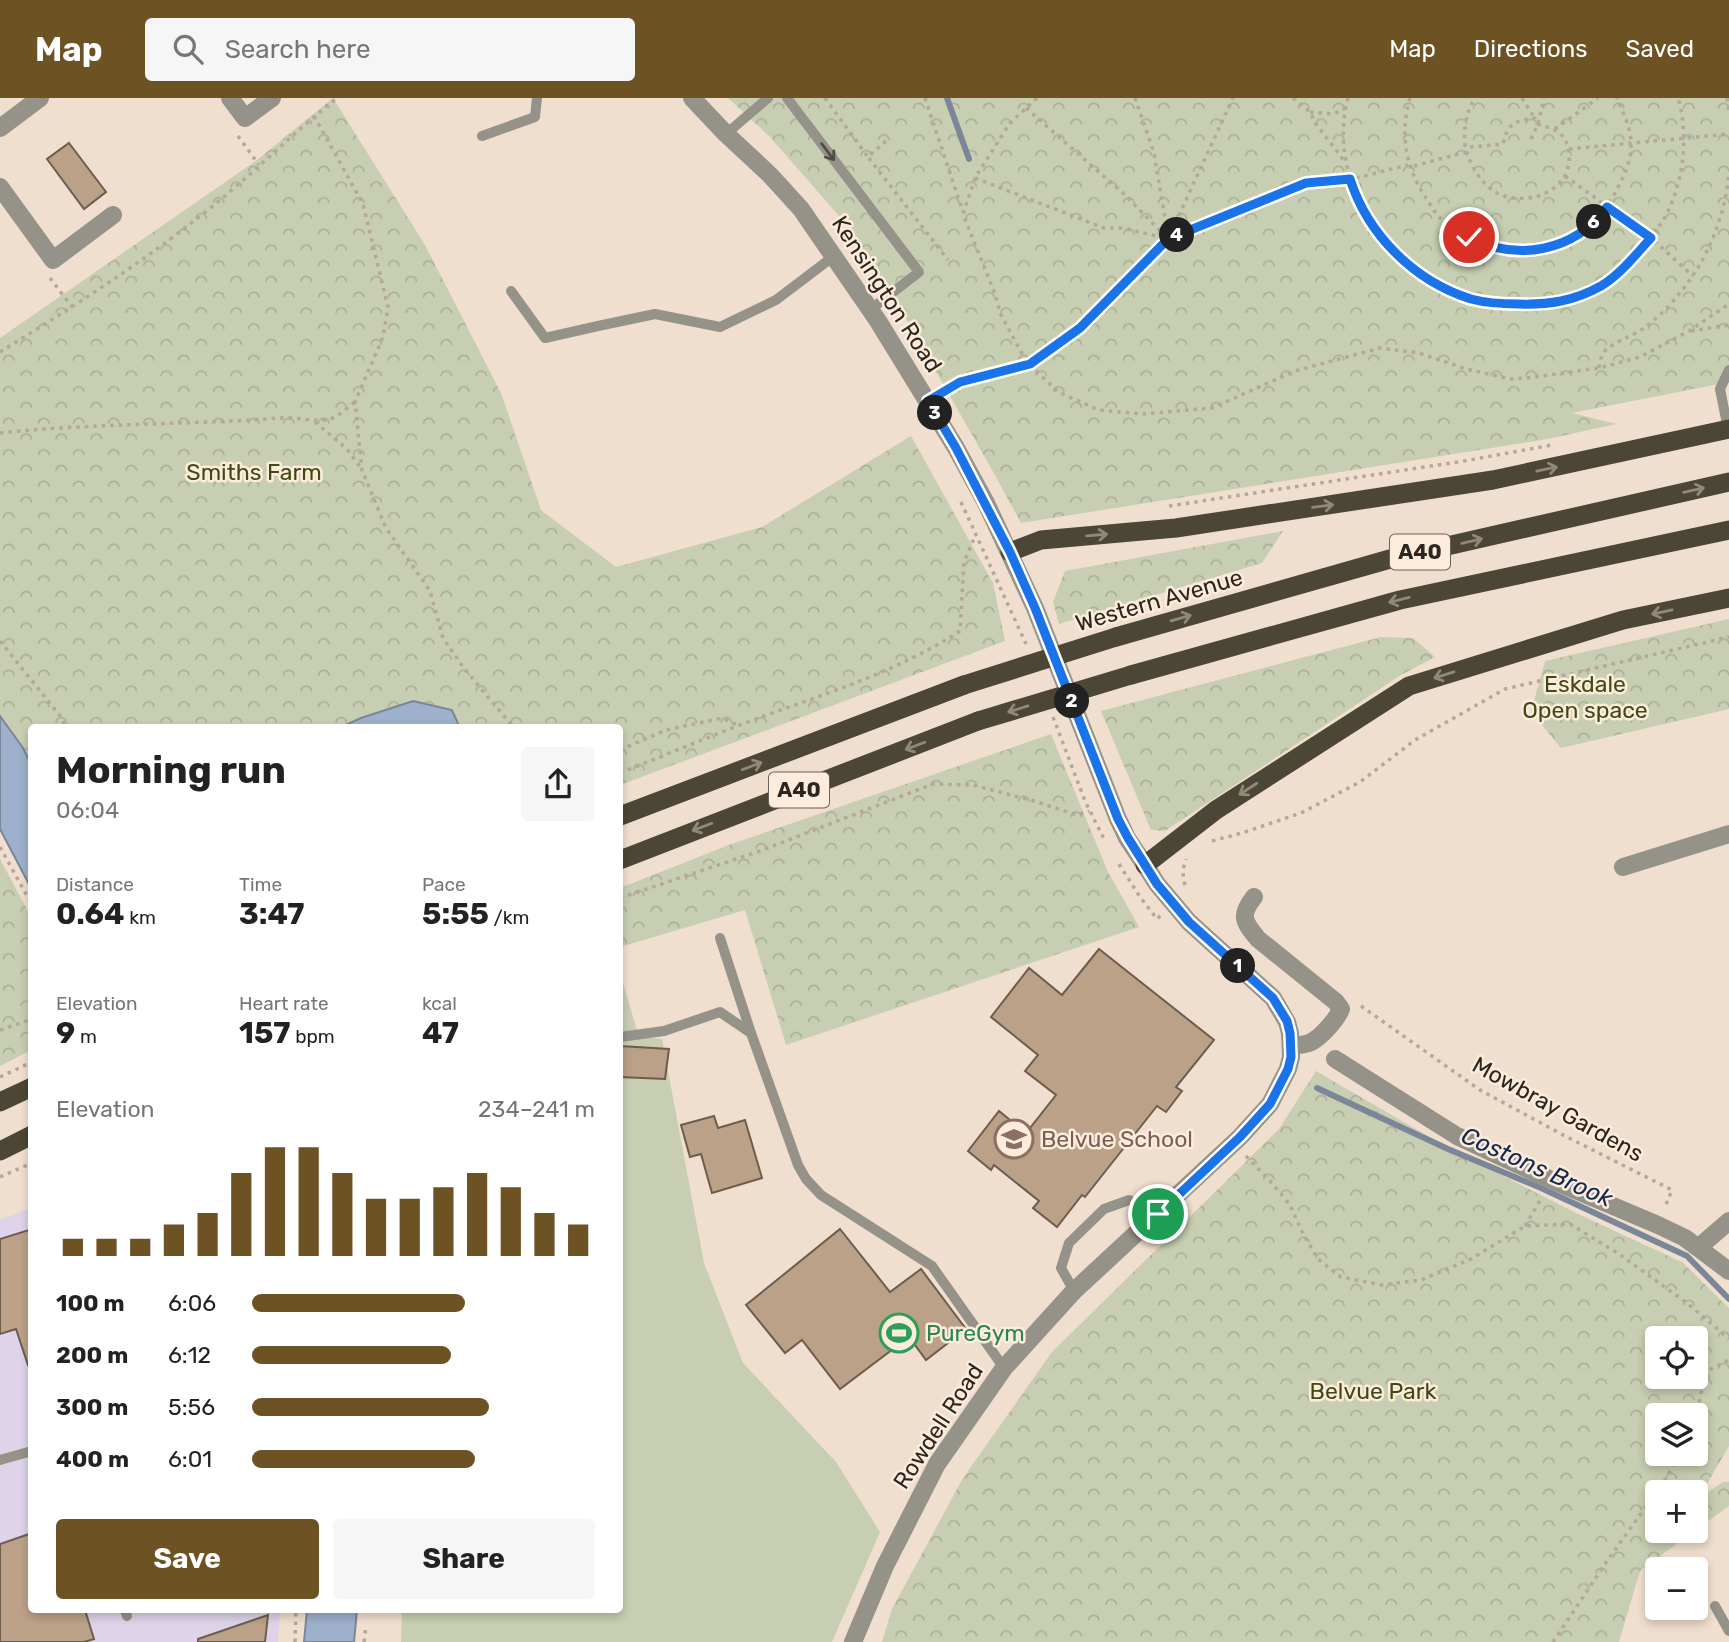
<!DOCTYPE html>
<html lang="en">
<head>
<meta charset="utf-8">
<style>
  :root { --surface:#fff; --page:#f6f6f6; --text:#222; --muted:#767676; --accent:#6d5224 }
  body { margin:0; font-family:Rubik,sans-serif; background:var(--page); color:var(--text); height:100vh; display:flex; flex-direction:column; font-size:26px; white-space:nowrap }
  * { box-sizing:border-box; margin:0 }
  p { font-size:23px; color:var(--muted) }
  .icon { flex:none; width:38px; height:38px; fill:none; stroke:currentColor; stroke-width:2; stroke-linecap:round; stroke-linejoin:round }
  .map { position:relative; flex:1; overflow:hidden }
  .panel { position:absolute; left:28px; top:626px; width:595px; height:889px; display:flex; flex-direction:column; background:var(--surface); border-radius:7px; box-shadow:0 4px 10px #0003 }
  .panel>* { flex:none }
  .controls { position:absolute; left:1645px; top:1228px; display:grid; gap:14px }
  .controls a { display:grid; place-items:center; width:63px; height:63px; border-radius:7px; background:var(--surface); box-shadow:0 4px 10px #0003; font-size:35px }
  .pin { position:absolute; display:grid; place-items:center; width:60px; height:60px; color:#fff; margin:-30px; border:4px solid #fff; border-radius:50%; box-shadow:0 2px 7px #0007 }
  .km { position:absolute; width:35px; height:35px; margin:-18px; border-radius:50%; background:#222; color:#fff; font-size:19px; line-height:35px; text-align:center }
  .round { display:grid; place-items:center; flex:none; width:74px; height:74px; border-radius:7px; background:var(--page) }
  .summary { display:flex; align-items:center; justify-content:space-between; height:119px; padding:0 28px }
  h1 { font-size:38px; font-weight:700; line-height:52px }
  .figures { display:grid; grid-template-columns:repeat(3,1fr); gap:10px; height:119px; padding:7px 28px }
  .figures div { display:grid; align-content:center }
  .figures b { font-size:30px; font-weight:700 }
  .figures small { font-size:19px; font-weight:400 }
  .figures p { font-size:19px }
  .chart { height:196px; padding:14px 28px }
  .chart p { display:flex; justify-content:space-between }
  .chart svg { width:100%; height:126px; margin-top:7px; stroke:var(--accent); stroke-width:6 }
  .action { display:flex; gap:14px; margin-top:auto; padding:14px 28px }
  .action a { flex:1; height:80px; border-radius:7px; background:var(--accent); color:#fff; font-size:28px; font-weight:700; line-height:80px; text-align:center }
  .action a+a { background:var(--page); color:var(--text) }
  ul { padding:0 28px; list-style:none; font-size:23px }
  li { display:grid; grid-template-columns:112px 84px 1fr; align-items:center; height:52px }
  li i { height:18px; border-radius:9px; background:var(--accent) }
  header { display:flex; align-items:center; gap:42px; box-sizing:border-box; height:98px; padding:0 35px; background:var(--accent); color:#fff }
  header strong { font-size:33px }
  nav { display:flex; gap:38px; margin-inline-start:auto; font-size:24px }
  .search { width:490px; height:63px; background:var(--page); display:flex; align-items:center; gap:18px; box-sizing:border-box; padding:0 24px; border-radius:7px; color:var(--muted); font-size:26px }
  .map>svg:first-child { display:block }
</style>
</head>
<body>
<header>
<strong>Map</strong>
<div class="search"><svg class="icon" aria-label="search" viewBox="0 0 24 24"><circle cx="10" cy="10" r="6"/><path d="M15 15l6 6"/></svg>Search here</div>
<nav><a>Map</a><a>Directions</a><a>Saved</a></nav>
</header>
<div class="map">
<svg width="1729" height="1544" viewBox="0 0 1729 1544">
  <defs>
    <pattern id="forest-crowns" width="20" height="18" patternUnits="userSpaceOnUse" patternTransform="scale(1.75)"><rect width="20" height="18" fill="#c7ceb1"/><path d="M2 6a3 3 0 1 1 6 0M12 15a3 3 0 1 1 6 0" fill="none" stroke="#abb198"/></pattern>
  </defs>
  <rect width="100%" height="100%" fill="#f0dfcf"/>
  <polygon fill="#ded3e8" points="31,1110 32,1512 280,1512 278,1544 0,1544 0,1122"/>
  <polygon fill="#c7ceb1" points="620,875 639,939 662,941 704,1165 743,1265 836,1364 880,1434 832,1544 401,1544 402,1512 620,1512"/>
  <g fill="url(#forest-crowns)" fill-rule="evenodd">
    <polygon points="333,0 425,147 501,295 541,412 616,469 762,429 911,338 993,485 1005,543 620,687 620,630 32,630 31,684 0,641 0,240 257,62"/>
    <polygon points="728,0 1729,0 1729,284 1572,315 1616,326 1548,341 1021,425 996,379 897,205 868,165 854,135 770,39"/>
    <polygon points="1283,433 1262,465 1059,526 1053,504 1065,473"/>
    <polygon points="1729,521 1729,611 1561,650 1531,614 1545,563"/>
    <polygon points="1381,539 1413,540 1435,559 1401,577 1165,733 1151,732 1101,613"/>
    <polygon points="1051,636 1108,774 1139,829 786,947 745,812 620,849 620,790 729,747"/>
    <polygon points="0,761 31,819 31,952 0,968"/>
    <path d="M1316,973L1450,1051L1578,1116L1682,1164L1729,1210V1348L1699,1400L1723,1384H1729V1408L1696,1432V1395H1657V1433H1694L1640,1473L1619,1544H882L892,1511L963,1380L1052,1254L1279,1031ZM1657,1241H1696V1279H1657ZM1657,1318H1696V1356H1657Z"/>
  </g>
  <g fill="#9db0cc" stroke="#7b8798" stroke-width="2">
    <polygon points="413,603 452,612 460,630 339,630 361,620"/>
    <polygon points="0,618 23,650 31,666 31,790 0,731"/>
    <polygon points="307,1512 357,1512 354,1544 304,1544"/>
  </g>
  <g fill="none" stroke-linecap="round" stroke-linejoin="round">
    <g stroke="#7b8798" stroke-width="6">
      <polyline points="947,0 969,61"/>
      <polyline points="1317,990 1448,1051 1541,1090 1687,1158 1729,1201"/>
    </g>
  </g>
  <g fill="#bba188" stroke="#6c5d4f" stroke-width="2">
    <polygon points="69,45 106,94 84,111 47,61"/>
    <polygon points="1099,851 1214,942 1176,989 1182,993 1166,1014 1157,1008 1085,1099 1082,1097 1057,1129 1033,1110 1039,1103 994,1067 991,1072 968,1053 999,1013 1026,1035 1056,997 1025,973 1038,957 991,919 1029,870 1062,897"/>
    <polygon points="620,948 669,951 665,981 620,979"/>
    <polygon points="714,1018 718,1030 745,1022 762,1080 712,1095 701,1056 690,1059 681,1027"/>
    <polygon points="32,1131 32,1266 28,1267 16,1231 0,1236 0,1141"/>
    <polygon points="840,1131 890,1194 921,1171 966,1231 926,1262 909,1239 840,1291 802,1242 785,1255 746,1207"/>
    <polygon points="32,1435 32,1512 85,1512 94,1541 84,1544 0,1544 0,1446"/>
    <polygon points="268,1517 265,1544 198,1544 198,1541"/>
  </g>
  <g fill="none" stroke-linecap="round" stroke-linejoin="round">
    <g stroke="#b5a79a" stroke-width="3.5" stroke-dasharray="3.5 5" stroke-linecap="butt">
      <polyline points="825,0 868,59"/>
      <polyline points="925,0 963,114"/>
      <polyline points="1037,0 1010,25 975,80 963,116 995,196 1000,215 1026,263 1058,294 1099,312 1143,316 1212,310 1295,273 1380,250 1419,255 1466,271 1511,281 1528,280 1599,270 1640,259 1689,233 1729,206"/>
      <polyline points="1135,0 1154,55 1168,138"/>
      <polyline points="1293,0 1310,14 1316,26 1342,60 1345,66"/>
      <path d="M1348,0C1325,85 1390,178 1472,201C1487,205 1504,206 1519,206C1533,207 1548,207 1562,204C1603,194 1637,162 1660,127C1683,93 1690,39 1678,0"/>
      <path d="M1410,0C1400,34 1405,67 1424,97C1429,104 1433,112 1439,119C1447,128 1458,134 1469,139C1524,167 1586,150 1615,95C1623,80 1632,63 1631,45C1631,29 1623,15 1617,0"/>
      <polyline points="1522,0 1534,19"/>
      <polyline points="1727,0 1729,15"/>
      <polyline points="1026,10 1124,96 1166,139"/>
      <polyline points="1310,14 1334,16 1345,10"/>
      <polyline points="314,18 363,106 388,209 383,239 355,304 362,372 386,430 430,493 443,540 463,569 514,630"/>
      <polyline points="1555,31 1598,0"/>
      <polyline points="238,38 259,67"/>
      <polyline points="1531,41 1538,26 1544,0"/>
      <polyline points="886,43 868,59 948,162"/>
      <path d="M1470,49L1503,46C1508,25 1514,23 1535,20L1538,26C1544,29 1552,29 1558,34C1565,39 1569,48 1569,57C1572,94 1525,110 1497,95C1481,86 1471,68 1466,52C1462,38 1466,10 1476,0"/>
      <polyline points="1569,51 1729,36"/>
      <polyline points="1414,68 1466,54"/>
      <polyline points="1565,78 1651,140 1693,178"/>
      <polyline points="975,80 1104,130 1123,130 1168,141 1306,85 1350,81"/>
      <polyline points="1356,80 1408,67"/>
      <polyline points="50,180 72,209"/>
      <polyline points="1691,233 1729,227"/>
      <path d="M0,254C68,212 136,169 199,119C247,82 289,38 337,0"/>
      <path d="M1599,270C1600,263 1601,256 1607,251C1618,242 1633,238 1644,230C1656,221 1670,208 1679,196C1707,163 1726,117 1729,74"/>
      <polyline points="942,295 960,284 1030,266 1080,231 1168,141 1233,0"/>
      <polyline points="315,324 347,351 361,370"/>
      <path d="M0,335C93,325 187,327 280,320C298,318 315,326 333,320C340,317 348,309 355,304"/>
      <polyline points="961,404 1026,546"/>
      <polyline points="1169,408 1464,363 1552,347"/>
      <polyline points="0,543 61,619 66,630"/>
      <polyline points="1053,619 1085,703 1104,741"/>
      <polyline points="620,652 666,632 722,620 739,628"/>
      <path d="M620,675C668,656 715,636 764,618C831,594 900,572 960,533L964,464L975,438"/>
      <polyline points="1212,743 1242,735 1301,715 1360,684 1415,642 1505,591 1729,539"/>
      <polyline points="0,749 32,807"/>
      <polyline points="1119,766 1140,799 1157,821 1161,817"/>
      <path d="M1185,787C1182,779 1183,769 1186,761"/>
      <polyline points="620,800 760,753 933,686 973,687 1034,703 1077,717 1089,713"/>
      <polyline points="1361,908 1480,992 1565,1038 1672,1092 1665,1109"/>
      <polyline points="0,932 32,921"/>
      <polyline points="0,979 32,964"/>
      <polyline points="1246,1058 1271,1084 1290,1107 1303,1136 1318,1161 1341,1179 1381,1187 1421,1182 1471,1161 1525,1128 1570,1126 1619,1156 1687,1205 1729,1241"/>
      <polyline points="0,1079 32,1065"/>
      <polyline points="1525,1128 1542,1099"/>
      <polyline points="1696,1321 1701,1295 1711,1271 1729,1262"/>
      <polyline points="295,1544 296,1512"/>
      <polyline points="364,1544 366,1528"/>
      <polyline points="1553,1544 1605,1466 1667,1379 1679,1356"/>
    </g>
    <g stroke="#95928a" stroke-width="10">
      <polyline points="787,0 919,174 870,212"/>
      <polyline points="726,36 768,0"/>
      <polyline points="482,38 535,19 537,0"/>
      <polyline points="511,193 545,240 598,228 655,216 720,229 776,202 834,158"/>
      <polyline points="1728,331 1720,291 1729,272"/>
      <polyline points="720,840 751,935 798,1067 806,1081 821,1097 932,1168 1004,1270"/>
      <polyline points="620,939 664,933 720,914 751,935"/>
      <polyline points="1074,1193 1061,1170 1069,1145 1104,1111 1129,1102 1158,1116"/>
      <polyline points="0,1362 32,1353"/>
      <polyline points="1715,1508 1729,1533"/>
      <polyline points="125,1512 127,1518"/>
    </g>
    <g stroke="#95928a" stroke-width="18">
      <polyline points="230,0 245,20 272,0"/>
      <polyline points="0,30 40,0"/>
      <polyline points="0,89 53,162 113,117"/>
      <polyline points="1623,769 1729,736"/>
      <path d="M1254,799C1239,818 1244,824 1258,841L1336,904L1341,911C1337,921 1320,941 1309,945C1304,947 1297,947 1292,948"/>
      <polyline points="1335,961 1457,1038 1549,1081 1658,1127 1685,1140 1729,1173"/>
      <polyline points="1699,1149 1729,1123"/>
      <polyline points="853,1544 885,1468 937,1366 1004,1270 1074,1193 1240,1039 1270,1006 1288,971 1291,959 1290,935 1287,924 1273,900 1189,824 1157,786 1145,767"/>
    </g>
    <polyline stroke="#95928a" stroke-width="18" points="692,0 726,36 770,77 801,111 878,223 956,350 986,405 1035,510 1118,721 1127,740 1145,767"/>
    <g stroke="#4b4636" stroke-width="19">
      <polyline points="1010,454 1041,442 1176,430 1493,382 1729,331"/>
      <polyline points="1116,539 1390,461 1729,384"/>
      <polyline points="1131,577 1400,502 1729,432"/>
      <polyline points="620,718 964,587"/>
      <polyline points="620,762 978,623"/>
      <polyline points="1145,767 1216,712 1409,588 1623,522 1729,500"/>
      <polyline points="0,1004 32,989"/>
      <polyline points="0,1053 32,1037"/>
    </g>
    <g stroke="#4b4636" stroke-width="19">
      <polyline points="964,587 1116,539"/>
      <polyline points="978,623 1131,577"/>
    </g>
  </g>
  <defs><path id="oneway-shaft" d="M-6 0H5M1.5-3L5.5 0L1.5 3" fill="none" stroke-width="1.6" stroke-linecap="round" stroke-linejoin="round" transform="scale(1.75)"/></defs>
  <use stroke="#514c45" href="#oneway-shaft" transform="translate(828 54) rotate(53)"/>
  <g stroke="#928878">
    <use href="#oneway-shaft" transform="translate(1547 371) rotate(-12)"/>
    <use href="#oneway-shaft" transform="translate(1694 392) rotate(-13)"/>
    <use href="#oneway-shaft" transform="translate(1323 408) rotate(-8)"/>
    <use href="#oneway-shaft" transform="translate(1097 437) rotate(-5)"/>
    <use href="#oneway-shaft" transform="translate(1472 443) rotate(-13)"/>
    <use href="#oneway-shaft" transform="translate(1399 502) rotate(166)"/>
    <use href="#oneway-shaft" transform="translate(1662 514) rotate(168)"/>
    <use href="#oneway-shaft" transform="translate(1181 520) rotate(-16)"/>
    <use href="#oneway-shaft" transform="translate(1444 577) rotate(163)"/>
    <use href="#oneway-shaft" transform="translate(1018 611) rotate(163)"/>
    <use href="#oneway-shaft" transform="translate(915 648) rotate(159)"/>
    <use href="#oneway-shaft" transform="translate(752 668) rotate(-21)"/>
    <use href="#oneway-shaft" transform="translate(1248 691) rotate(147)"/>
    <use href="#oneway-shaft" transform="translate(702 729) rotate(159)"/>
  </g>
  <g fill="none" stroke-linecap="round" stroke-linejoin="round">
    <defs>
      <path id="route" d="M1158,1116L1240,1039L1270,1006L1288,971L1291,959L1290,935L1287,923L1273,900L1189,824L1157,786L1128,740L1118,721L1035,510L1010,454L956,350L928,303L960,284L1030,266L1080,230L1168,141L1306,85L1350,81C1368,137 1414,183 1471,201C1486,205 1503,206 1518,206C1549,207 1574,203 1601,188C1620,177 1636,156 1651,140L1607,109C1574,154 1517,164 1469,139"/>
    </defs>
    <use href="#route" stroke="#fff" stroke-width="14"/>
    <use href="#route" stroke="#1a73e8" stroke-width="9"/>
  </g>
  <defs>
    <symbol id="school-ring" viewBox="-11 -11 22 22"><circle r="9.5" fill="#fdecdc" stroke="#8d6e63" stroke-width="1.5"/><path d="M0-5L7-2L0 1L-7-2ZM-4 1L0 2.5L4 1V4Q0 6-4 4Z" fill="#8d6e63"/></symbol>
    <symbol id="stadium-ring" viewBox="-11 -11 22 22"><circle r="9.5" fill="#fdecdc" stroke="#2e9e5b" stroke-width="1.5"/><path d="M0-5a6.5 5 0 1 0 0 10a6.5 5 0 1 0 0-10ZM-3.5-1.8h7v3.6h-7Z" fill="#2e9e5b"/></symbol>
  </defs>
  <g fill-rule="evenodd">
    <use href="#school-ring" x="992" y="1019" width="44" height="44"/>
    <use href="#stadium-ring" x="877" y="1213" width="44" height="44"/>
  </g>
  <g text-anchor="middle" stroke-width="5" stroke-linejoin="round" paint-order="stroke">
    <g fill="#fdecdc" stroke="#6b6158" stroke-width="2">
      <rect x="1390" y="436.5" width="60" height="35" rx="5"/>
      <rect x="769" y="674.5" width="60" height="35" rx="5"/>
    </g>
    <g font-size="21" font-weight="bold" fill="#2c2620">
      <text x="1420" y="461">A40</text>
      <text x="799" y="699">A40</text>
    </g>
    <g font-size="23" fill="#2c2620" stroke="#fdecdc">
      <text transform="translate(887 196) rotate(57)" y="8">Kensington Road</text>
      <text transform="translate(1159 502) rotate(-16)" y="8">Western Avenue</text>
      <text transform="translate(1558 1011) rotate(29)" y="8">Mowbray Gardens</text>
      <text transform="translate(938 1328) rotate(-57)" y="8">Rowdell Road</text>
    </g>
    <g font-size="23" fill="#404913" stroke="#fdecdc">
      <text x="254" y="382">Smiths Farm</text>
      <text x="1585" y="594">Eskdale<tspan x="1585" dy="26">Open space</tspan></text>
      <text x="1373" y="1301">Belvue Park</text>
    </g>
    <g font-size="23" fill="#785e54" stroke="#fdecdc" text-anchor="start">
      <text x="1041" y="1049">Belvue School</text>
    </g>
    <g font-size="23" fill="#27864d" stroke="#fdecdc" text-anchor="start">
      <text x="926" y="1243">PureGym</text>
    </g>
    <g font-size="24" font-style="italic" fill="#10294f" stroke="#fdecdc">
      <text transform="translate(1537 1069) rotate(24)" y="8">Costons Brook</text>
    </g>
  </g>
</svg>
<div class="controls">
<a><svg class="icon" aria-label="locate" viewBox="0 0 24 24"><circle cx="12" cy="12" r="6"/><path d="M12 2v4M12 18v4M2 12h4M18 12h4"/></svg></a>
<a><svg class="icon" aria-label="layers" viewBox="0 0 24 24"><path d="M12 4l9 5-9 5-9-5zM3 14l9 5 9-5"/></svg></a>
<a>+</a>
<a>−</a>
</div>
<div class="pin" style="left:1158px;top:1116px;background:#1e9e55"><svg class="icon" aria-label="arrive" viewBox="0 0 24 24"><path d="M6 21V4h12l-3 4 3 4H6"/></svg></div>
<div class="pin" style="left:1469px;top:139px;background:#d93025"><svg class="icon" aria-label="check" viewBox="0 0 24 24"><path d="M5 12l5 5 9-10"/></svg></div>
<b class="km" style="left:1238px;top:868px">1</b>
<b class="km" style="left:1072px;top:603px">2</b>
<b class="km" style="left:935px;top:315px">3</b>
<b class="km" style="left:1177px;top:137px">4</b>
<b class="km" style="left:1594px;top:124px">6</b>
<section class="panel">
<div class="summary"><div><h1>Morning run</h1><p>06:04</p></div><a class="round"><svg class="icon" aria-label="share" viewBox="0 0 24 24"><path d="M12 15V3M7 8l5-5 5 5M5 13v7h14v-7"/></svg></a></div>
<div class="figures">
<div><p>Distance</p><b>0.64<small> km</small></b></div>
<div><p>Time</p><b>3:47</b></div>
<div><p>Pace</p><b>5:55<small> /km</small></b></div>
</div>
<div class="figures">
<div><p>Elevation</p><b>9<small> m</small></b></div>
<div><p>Heart rate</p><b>157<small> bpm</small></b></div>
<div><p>kcal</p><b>47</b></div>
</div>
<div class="chart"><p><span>Elevation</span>234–241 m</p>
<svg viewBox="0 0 160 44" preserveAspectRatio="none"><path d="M5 44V38M15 44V38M25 44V38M35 44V33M45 44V29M55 44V15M65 44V6M75 44V6M85 44V15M95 44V24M105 44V24M115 44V20M125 44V15M135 44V20M145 44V29M155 44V33"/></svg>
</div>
<ul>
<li><b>100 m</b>6:06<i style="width:62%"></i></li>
<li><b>200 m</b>6:12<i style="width:58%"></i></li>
<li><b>300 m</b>5:56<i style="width:69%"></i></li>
<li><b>400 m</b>6:01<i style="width:65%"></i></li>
</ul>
<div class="action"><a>Save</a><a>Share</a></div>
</section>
</div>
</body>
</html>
